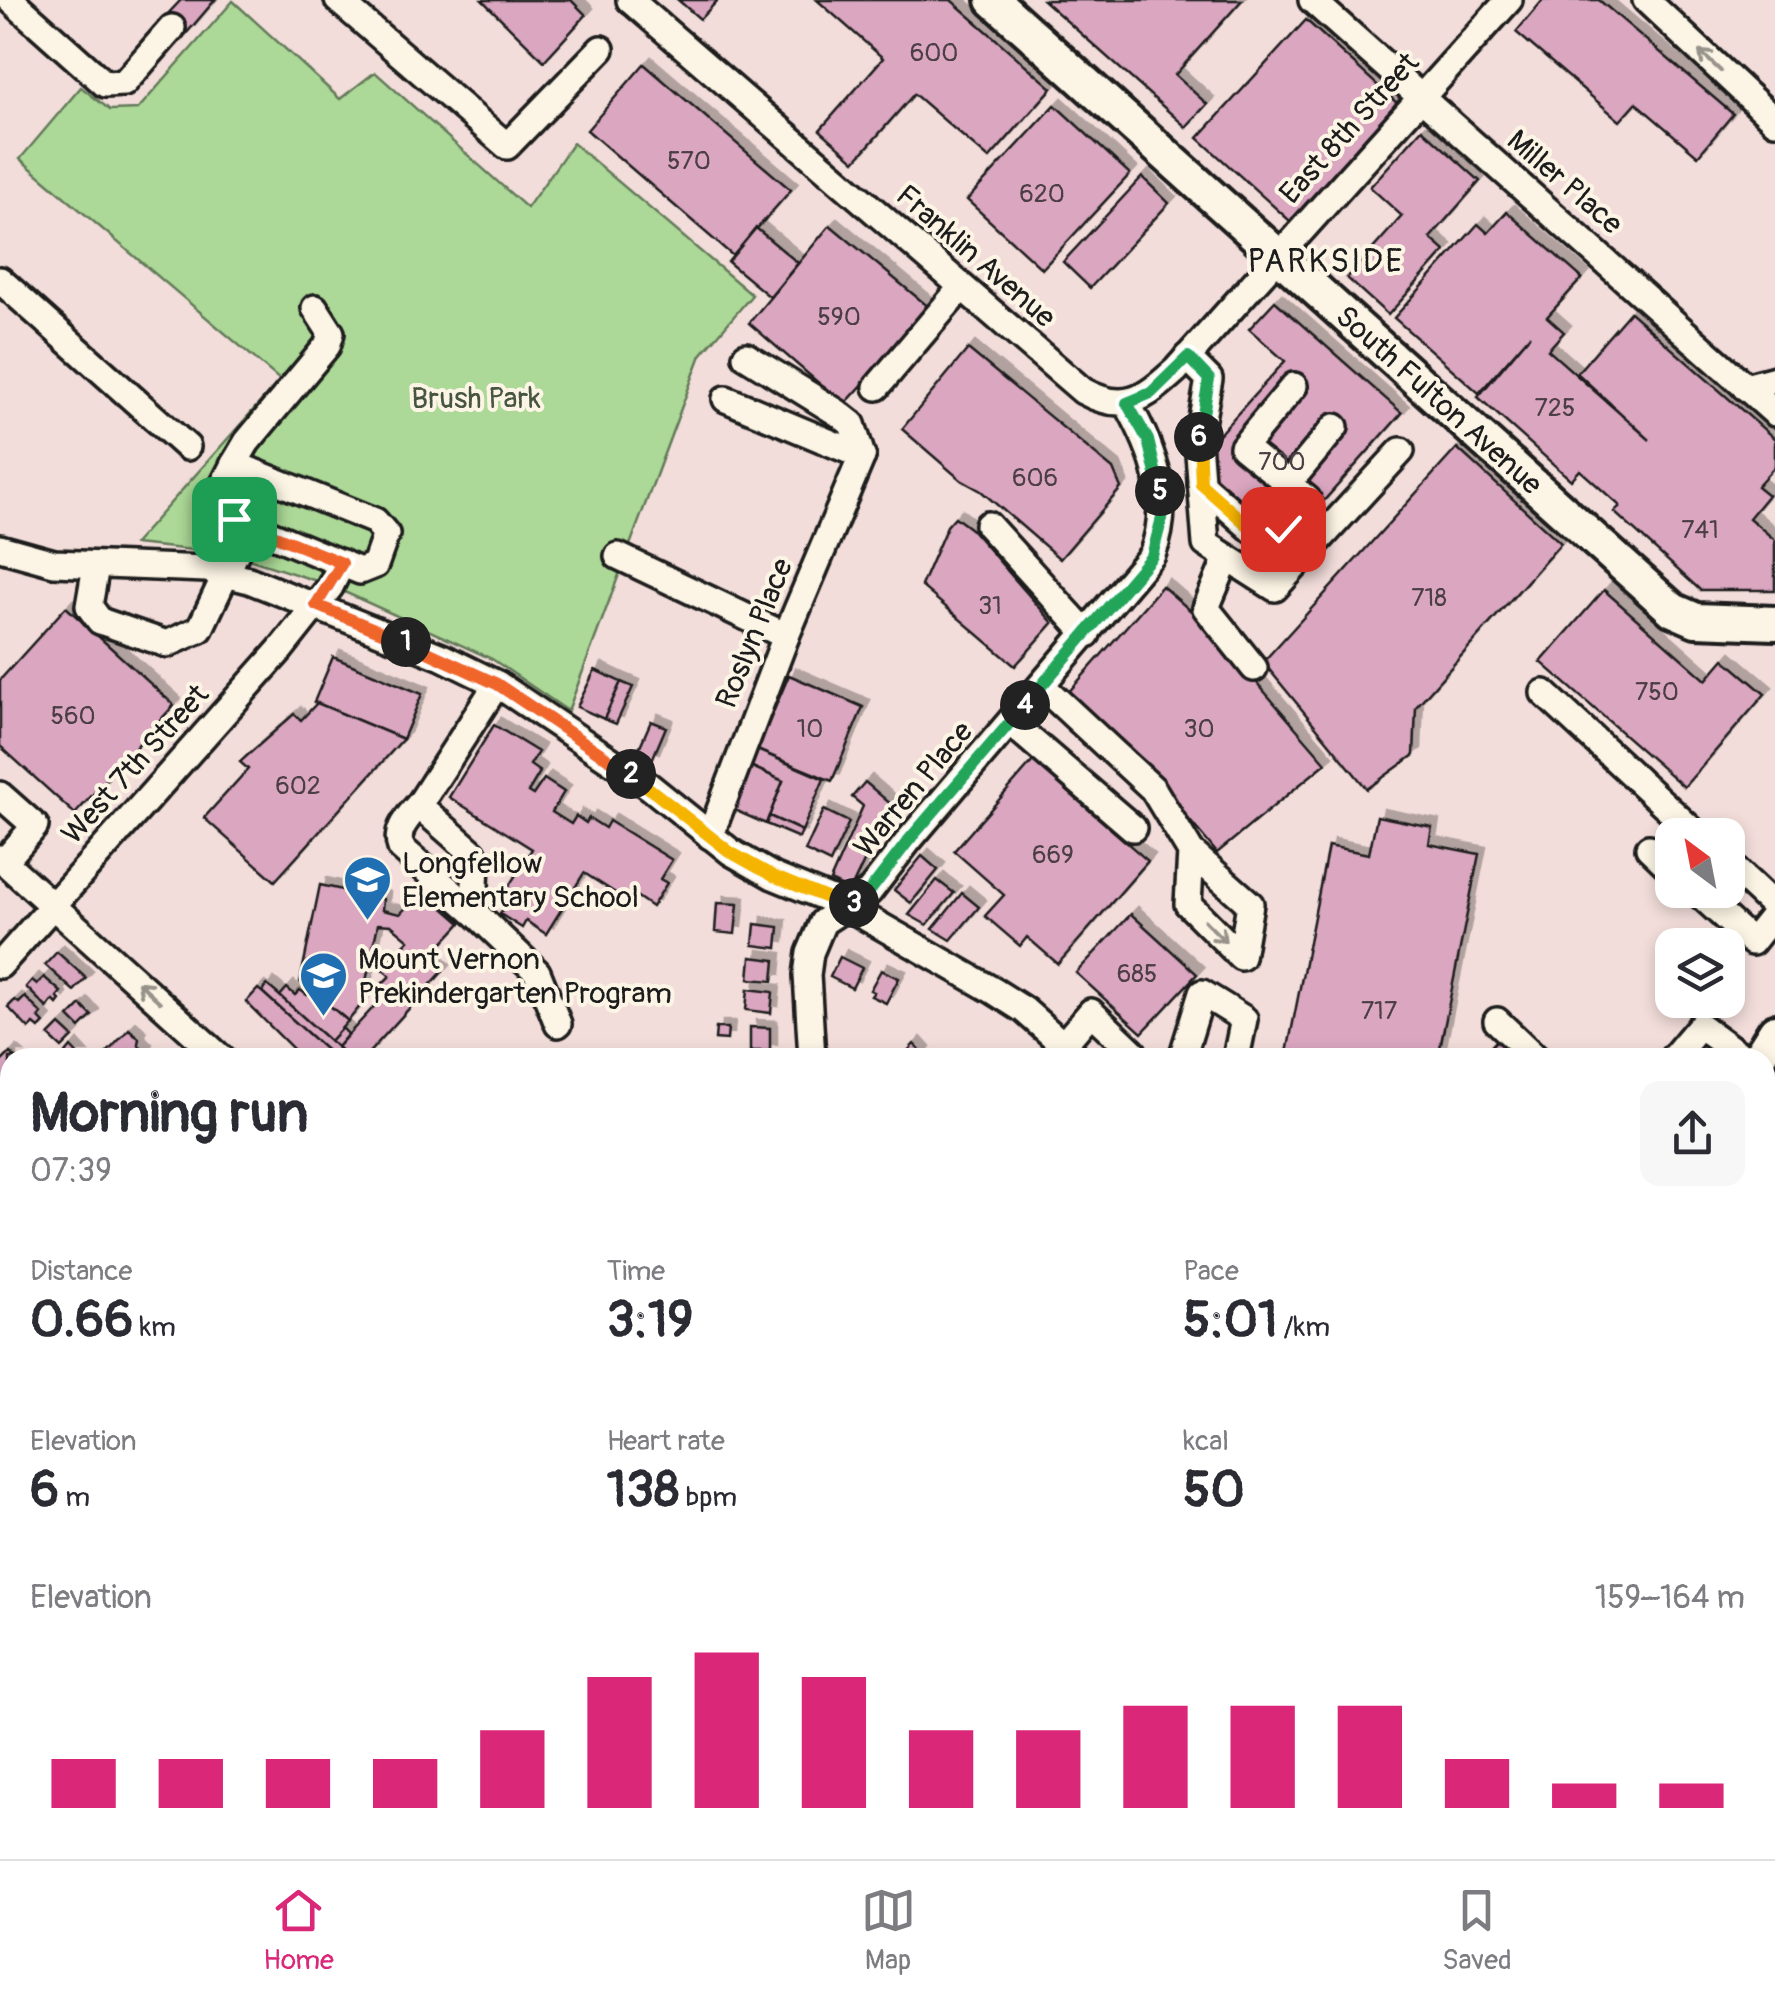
<!DOCTYPE html>
<html lang="en">
<head>
<meta charset="utf-8">
<style>
  :root { --surface:#fff; --page:#f7f7f7; --text:#2b2b33; --muted:#7c7c81; --line:#e1e1e2; --accent:#db2777 }
  body { margin:0; font-family:Pangolin,sans-serif; background:var(--page); color:var(--text); height:100vh; display:flex; flex-direction:column; font-size:38px; white-space:nowrap }
  * { box-sizing:border-box; margin:0 }
  p { font-size:32px; color:var(--muted) }
  .icon { flex:none; width:55px; height:55px; fill:none; stroke:currentColor; stroke-width:2; stroke-linecap:round; stroke-linejoin:round }
  .map { position:relative; flex:1; overflow:hidden }
  .panel { position:absolute; left:0px; top:1048px; width:1775px; height:812px; display:flex; flex-direction:column; background:var(--surface); border-radius:30px 30px 0 0; box-shadow:0 5px 15px #0003 }
  .panel>* { flex:none }
  .needle { width:65px; rotate:328deg }
  .buttons { position:absolute; left:1655px; top:818px; display:grid; gap:20px }
  .buttons a { display:grid; place-items:center; width:90px; height:90px; border-radius:20px; background:var(--surface); box-shadow:0 5px 15px #0003; font-size:50px }
  .pin { position:absolute; display:grid; place-items:center; width:85px; height:85px; color:#fff; margin:-42px; border-radius:20px; box-shadow:0 5px 15px #0006 }
  .km { position:absolute; width:50px; height:50px; margin:-25px; border-radius:50%; background:#222; color:#fff; font-size:28px; line-height:50px; text-align:center }
  .round { display:grid; place-items:center; flex:none; width:105px; height:105px; border-radius:20px; background:var(--page) }
  .headline { display:flex; align-items:center; justify-content:space-between; height:170px; padding:0 30px }
  h1 { font-size:55px; font-weight:700; line-height:75px }
  .figures { display:grid; grid-template-columns:repeat(3,1fr); gap:15px; height:170px; padding:10px 30px }
  .figures div { display:grid; align-content:center }
  .figures b { font-size:50px; font-weight:700 }
  .figures small { font-size:28px; font-weight:400 }
  .figures p { font-size:28px }
  .chart { height:280px; padding:20px 30px }
  .chart p { display:flex; justify-content:space-between }
  .chart svg { width:100%; height:180px; margin-top:10px; stroke:var(--accent); stroke-width:6 }
  .dock { display:flex; justify-content:space-around; align-items:center; height:140px; border-top:2px solid var(--line); background:var(--surface); font-size:28px; color:var(--muted) }
  .dock a { display:grid; justify-items:center; gap:5px }
  .dock .active { color:var(--accent) }
  .map>svg:first-child { display:block }
</style>
</head>
<body>
<div class="map">
<svg width="1775" height="1859" viewBox="0 0 1775 1859">
  <defs>
    <filter id="shadow"><feDropShadow dx="7" dy="-7" stdDeviation="0" flood-color="#0004"/></filter>
  </defs>
  <rect width="100%" height="100%" fill="#f2ddda"/>
  <filter id="ink" filterUnits="userSpaceOnUse"><feTurbulence type="fractalNoise" baseFrequency=".01" numOctaves="2"/><feDisplacementMap in="SourceGraphic" scale="20" xChannelSelector="R" yChannelSelector="G"/><feConvolveMatrix kernelMatrix="1 2 1 2 8 2 1 2 1" color-interpolation-filters="sRGB"/></filter>
  <g filter="url(#ink)">
    <g fill="#acd997" stroke="#647a5a" stroke-width="2.5">
      <polygon points="233,1 340,99 375,72 527,208 573,143 752,295 701,355 568,711 492,659 329,585 233,554 134,544 280,380 20,159 81,87 110,110 138,109"/>
      <polygon points="1360,1850 1458,1850 1459,1859 1361,1859"/>
    </g>
    <g fill="#daa6c0" stroke="#1c1c1c" stroke-width="2.5" filter="url(#shadow)">
      <polygon points="181,0 215,0 186,34 166,16"/>
      <polygon points="482,0 571,0 586,15 544,61"/>
      <polygon points="678,0 718,0 700,19"/>
      <polygon points="817,0 951,0 1052,88 989,159 914,94 855,161 820,130 883,58"/>
      <polygon points="1043,0 1242,0 1175,75 1207,104 1186,127"/>
      <polygon points="1543,0 1599,0 1733,114 1698,156 1636,103 1620,121 1516,32"/>
      <polygon points="1306,20 1397,103 1290,221 1198,138"/>
      <polygon points="644,64 791,190 733,256 587,130"/>
      <polygon points="1055,105 1130,174 1042,269 967,200"/>
      <polygon points="1422,129 1480,181 1430,238 1445,251 1388,315 1347,278 1402,216 1370,187"/>
      <polygon points="1142,177 1169,203 1090,288 1063,262"/>
      <polygon points="1507,212 1582,278 1547,317 1564,332 1548,350 1650,440 1577,373 1630,312 1775,439 1775,466 1757,486 1768,495 1749,518 1775,540 1775,590 1700,590 1614,512 1620,506 1580,470 1571,480 1478,397 1530,335 1479,393 1394,318 1478,224 1488,233"/>
      <polygon points="830,225 931,309 844,405 749,323"/>
      <polygon points="756,228 798,263 770,297 728,262"/>
      <polygon points="1275,301 1402,413 1272,559 1211,504 1213,441 1285,361 1249,329"/>
      <polygon points="968,349 1113,469 1121,488 1060,559 981,491 961,480 902,429"/>
      <polygon points="1457,448 1561,543 1416,707 1414,755 1367,789 1263,662"/>
      <polygon points="955,517 971,529 1053,623 1015,666 921,586 947,526"/>
      <polygon points="1162,586 1206,624 1326,763 1217,853 1140,761 1067,694"/>
      <polygon points="1604,590 1706,680 1724,659 1765,694 1684,787 1541,662"/>
      <polygon points="66,607 174,705 75,814 0,746 0,680"/>
      <polygon points="333,657 422,694 403,739 314,702"/>
      <polygon points="595,670 621,682 604,719 577,707"/>
      <polygon points="789,675 863,707 832,781 757,750"/>
      <polygon points="621,682 633,687 616,724 604,719"/>
      <polygon points="317,703 403,739 275,881 204,818 248,769 240,762 294,714 301,720"/>
      <polygon points="651,721 666,727 652,760 637,753"/>
      <polygon points="494,725 538,752 530,765 540,772 528,792 533,795 544,779 564,792 552,812 571,824 576,816 586,823 589,818 605,828 609,821 672,860 660,879 667,883 652,907 636,896 631,903 584,873 546,934 526,921 522,928 500,914 510,897 504,894 532,849 449,797"/>
      <polygon points="757,750 824,779 802,831 769,816 783,781 750,766"/>
      <polygon points="1033,761 1148,861 1058,964 1027,937 1020,946 985,916 1004,895 954,851"/>
      <polygon points="750,766 783,781 766,824 732,809"/>
      <polygon points="865,782 899,811 876,836 852,887 847,889 830,881 863,806 852,797"/>
      <polygon points="824,810 849,822 830,863 805,851"/>
      <polygon points="769,816 802,831 799,838 766,824"/>
      <polygon points="1377,816 1432,827 1429,844 1479,854 1438,1058 1286,1058 1328,846 1369,854"/>
      <polygon points="922,856 938,870 911,903 894,890"/>
      <polygon points="937,880 954,893 927,925 909,915"/>
      <polygon points="320,885 383,899 382,910 400,914 423,890 461,923 429,958 443,971 364,1058 349,1058 337,1047 381,999 374,992 390,976 381,968 409,940 391,925 378,924 361,1005 348,1021 300,982"/>
      <polygon points="962,893 979,907 951,940 933,929"/>
      <polygon points="717,903 738,904 735,934 715,932"/>
      <polygon points="1131,914 1197,974 1142,1033 1076,973"/>
      <polygon points="755,924 779,927 777,948 753,945"/>
      <polygon points="57,952 86,978 74,991 45,965"/>
      <polygon points="751,957 775,960 773,981 749,979"/>
      <polygon points="840,957 862,968 852,988 830,977"/>
      <polygon points="881,970 899,978 886,1003 871,996 874,992 870,990"/>
      <polygon points="44,977 61,992 57,997 60,1000 57,1004 53,1000 47,1008 26,987 32,980 37,984"/>
      <polygon points="267,985 280,996 349,1058 335,1058 262,992"/>
      <polygon points="287,988 295,995 300,990 307,995 311,990 348,1021 330,1041 280,996"/>
      <polygon points="258,989 262,992 335,1058 307,1058 304,1054 301,1057 246,1002"/>
      <polygon points="748,989 773,992 771,1013 746,1010"/>
      <polygon points="25,997 42,1014 39,1018 44,1023 39,1028 34,1024 29,1029 8,1007 15,1000 19,1003"/>
      <polygon points="81,1005 92,1016 80,1028 69,1017"/>
      <polygon points="60,1025 73,1037 62,1048 49,1036"/>
      <polygon points="750,1027 770,1028 770,1051 750,1051"/>
      <polygon points="342,1028 348,1034 337,1047 330,1041"/>
      <polygon points="716,1028 728,1028 727,1040 715,1039"/>
      <polygon points="129,1029 139,1038 138,1044 145,1051 139,1058 110,1058 106,1054"/>
      <polygon points="1497,1040 1517,1058 1480,1058"/>
      <polygon points="914,1044 923,1054 920,1058 906,1058 904,1055"/>
      <polygon points="71,1047 81,1058 62,1058"/>
      <polygon points="10,1053 16,1058 10,1058 10,1083 0,1094 0,1063"/>
      <polygon points="1775,1082 1775,1124 1765,1117 1765,1095"/>
      <polygon points="10,1083 10,1110 6,1114 0,1109 0,1094"/>
      <polygon points="1775,1194 1775,1232 1771,1232 1767,1228 1770,1218 1765,1214 1765,1206"/>
      <polygon points="10,1243 10,1271 0,1262 0,1255"/>
      <polygon points="0,1312 10,1325 0,1341"/>
      <polygon points="10,1534 10,1563 1,1569 0,1545"/>
      <polygon points="9,1569 10,1590 8,1592 0,1584 0,1578"/>
      <polygon points="2,1617 10,1624 10,1642 0,1653"/>
      <polygon points="1775,1653 1775,1697 1765,1682 1765,1660"/>
      <polygon points="10,1832 10,1850 21,1850 13,1859 0,1848"/>
      <polygon points="36,1850 65,1850 56,1859 27,1859"/>
      <polygon points="199,1850 220,1850 211,1859 193,1859"/>
      <polygon points="233,1850 238,1850 245,1857 225,1859"/>
      <polygon points="346,1850 372,1850 363,1859 351,1859 344,1852"/>
      <polygon points="387,1850 399,1850 406,1857 378,1859"/>
      <polygon points="517,1850 543,1850 535,1859 527,1859"/>
      <polygon points="561,1850 581,1850 588,1857 553,1859"/>
      <polygon points="649,1850 680,1850 672,1859 647,1859 644,1856"/>
      <polygon points="685,1850 720,1850 729,1859 683,1859 680,1856"/>
      <polygon points="816,1850 836,1850 834,1853 838,1858 825,1859"/>
      <rect x="1164" y="1850" width="22" height="9"/>
      <rect x="1190" y="1850" width="24" height="9"/>
      <polygon points="1243,1850 1244,1859 1221,1859 1220,1851"/>
      <polygon points="1253,1850 1277,1850 1277,1859 1254,1859"/>
      <polygon points="1577,1850 1721,1850 1725,1859 1569,1859 1567,1855"/>
    </g>
    <g fill="none" stroke-linecap="round" stroke-linejoin="round">
      <defs>
        <g id="minor">
          <polyline points="11,0 105,84 124,83 172,28"/>
          <polyline points="338,0 507,146 601,49"/>
          <path d="M630,0L1083,391C1125,414 1144,399 1176,370L1509,0"/>
          <polyline points="1312,0 1775,413"/>
          <polyline points="1646,0 1775,121"/>
          <polyline points="0,280 187,447"/>
          <polyline points="746,356 838,413 852,424 862,456"/>
          <polyline points="1187,357 1209,379 1198,441 1206,544 1275,588 1401,451"/>
          <polyline points="877,387 961,288"/>
          <polyline points="1745,387 1775,379"/>
          <polyline points="726,399 862,456"/>
          <polyline points="234,464 247,442 327,346 331,333 315,308"/>
          <polyline points="1201,484 1254,531 1272,535 1283,529 1307,499 1243,447 1294,386"/>
          <polyline points="1288,484 1335,427"/>
          <polyline points="988,525 1087,634"/>
          <polyline points="0,548 54,563 206,569 249,580 442,657 497,684 649,786 731,852 773,876 846,906 994,991 1024,1010 1078,1058"/>
          <polyline points="618,556 786,636"/>
          <polyline points="1227,558 1206,608 1254,668"/>
          <polyline points="96,566 89,606 100,621 167,644 200,629 249,525 360,571 375,565 386,534 375,521 234,464 214,503 220,513 249,525"/>
          <polyline points="497,684 421,802 424,810 473,853 476,860 474,912 537,972 558,1024"/>
          <polyline points="1042,686 1153,789 1191,852 1250,904 1241,957 1188,904 1191,852"/>
          <polyline points="1544,693 1697,835"/>
          <polyline points="1011,723 1133,828"/>
          <polyline points="0,795 35,826 4,862"/>
          <path d="M421,802C409,817 394,829 401,848L474,912"/>
          <polyline points="710,836 786,636 862,456"/>
          <polyline points="1649,848 1672,870"/>
          <polyline points="0,858 221,1058"/>
          <polyline points="1728,863 1775,907"/>
          <polyline points="1695,890 1752,942 1775,913"/>
          <polyline points="0,965 280,650 330,587 342,563"/>
          <polyline points="1497,1021 1536,1058"/>
          <polyline points="1064,1044 1091,1012 1133,1052"/>
          <path d="M812,1058L807,975L810,953L823,922L869,892L909,840L1152,555C1173,501 1154,451 1127,403"/>
          <polyline points="1182,1058 1202,993 1244,1019 1236,1058"/>
          <polyline points="1673,1058 1700,1026 1744,1058"/>
          <polyline points="1765,1141 1765,1151"/>
          <polyline points="0,1151 10,1160"/>
          <polyline points="0,1441 10,1450"/>
          <polyline points="0,1731 10,1740"/>
          <polyline points="1765,1732 1775,1726"/>
          <polyline points="133,1850 143,1859"/>
          <polyline points="457,1850 467,1859"/>
          <polyline points="753,1850 762,1859"/>
          <polyline points="1041,1850 1050,1859"/>
          <polyline points="1300,1850 1301,1859"/>
          <polyline points="1067,1859 1082,1850"/>
          <polyline points="1506,1859 1522,1850"/>
        </g>
        <g id="major">
          <polyline points="993,0 1673,610 1696,620 1775,623"/>
          <polyline points="1758,1058 1775,1031"/>
          <polyline points="1755,1850 1762,1859"/>
        </g>
      </defs>
      <use href="#minor" stroke="#1c1c1c" stroke-width="32"/>
      <use href="#major" stroke="#1c1c1c" stroke-width="40"/>
      <g stroke="#1c1c1c" stroke-width="4" stroke-dasharray="2.5 8" stroke-linecap="butt">
        <polyline points="1765,1184 1775,1192"/>
        <polyline points="1765,1199 1775,1187"/>
      </g>
      <use href="#minor" stroke="#fcf5e5" stroke-width="25"/>
      <use href="#major" stroke="#fcf5e5" stroke-width="32"/>
    </g>
    <defs><path id="oneway-shaft" d="M-6 0H5M1.5-3L5.5 0L1.5 3" fill="none" stroke-width="1.6" stroke-linecap="round" stroke-linejoin="round" transform="scale(2.5)"/></defs>
    <g stroke="#97938b">
      <use href="#oneway-shaft" transform="translate(1710 61) rotate(-137)"/>
      <use href="#oneway-shaft" transform="translate(1215 931) rotate(45)"/>
      <use href="#oneway-shaft" transform="translate(149 992) rotate(-137)"/>
    </g>
  </g>
  <g fill="none" stroke-linecap="round" stroke-linejoin="round" filter="url(#ink)">
    <defs>
      <polyline id="split-1" points="234,519 342,563 316,605 406,642"/>
      <polyline id="split-2" points="406,642 497,684 631,774"/>
      <polyline id="split-3" points="631,774 730,852 773,876 846,906 854,903"/>
      <polyline id="split-4" points="854,903 869,892 909,840 1025,705"/>
      <polyline id="split-5" points="1025,705 1152,556 1163,514 1160,491"/>
      <polyline id="split-6" points="1160,491 1148,440 1127,403 1151,393 1188,357 1209,379 1199,437"/>
      <polyline id="split-7" points="1199,437 1201,484 1254,531 1272,535 1283,529"/>
    </defs>
    <use href="#split-1" stroke="#fff" stroke-width="20"/>
    <use href="#split-2" stroke="#fff" stroke-width="20"/>
    <use href="#split-3" stroke="#fff" stroke-width="20"/>
    <use href="#split-4" stroke="#fff" stroke-width="20"/>
    <use href="#split-5" stroke="#fff" stroke-width="20"/>
    <use href="#split-6" stroke="#fff" stroke-width="20"/>
    <use href="#split-7" stroke="#fff" stroke-width="20"/>
    <use href="#split-1" stroke="#f0652b" stroke-width="12"/>
    <use href="#split-2" stroke="#f0652b" stroke-width="12"/>
    <use href="#split-3" stroke="#f5b400" stroke-width="12"/>
    <use href="#split-4" stroke="#22a559" stroke-width="12"/>
    <use href="#split-5" stroke="#22a559" stroke-width="12"/>
    <use href="#split-6" stroke="#22a559" stroke-width="12"/>
    <use href="#split-7" stroke="#f5b400" stroke-width="12"/>
  </g>
  <defs>
    <symbol id="school-pin" viewBox="-11 -11 22 30"><path d="M0 17L-7.5 6A9.5 9.5 0 1 1 7.5 6Z" fill="#1f6fb2" stroke="#fcf5e5"/><path d="M0-5L7-2L0 1L-7-2ZM-4 1L0 2.5L4 1V4Q0 6-4 4Z" fill="#fff"/></symbol>
  </defs>
  <g fill-rule="evenodd">
    <use href="#school-pin" x="340" y="852" width="55" height="75"/>
    <use href="#school-pin" x="296" y="948" width="55" height="75"/>
  </g>
  <g text-anchor="middle" stroke-width="8" stroke-linejoin="round" paint-order="stroke">
    <g font-size="25" fill="#4c3e45">
      <text x="934" y="61">600</text>
      <text x="689" y="169">570</text>
      <text x="1042" y="202">620</text>
      <text x="839" y="325">590</text>
      <text x="1555" y="416">725</text>
      <text x="1282" y="470">700</text>
      <text x="1035" y="486">606</text>
      <text x="1700" y="538">741</text>
      <text x="1429" y="606">718</text>
      <text x="990" y="614">31</text>
      <text x="1657" y="700">750</text>
      <text x="73" y="724">560</text>
      <text x="810" y="737">10</text>
      <text x="1199" y="737">30</text>
      <text x="298" y="794">602</text>
      <text x="1053" y="863">669</text>
      <text x="1137" y="982">685</text>
      <text x="1379" y="1019">717</text>
    </g>
    <g font-size="30" fill="#1c1c1c" stroke="#fcf5e5">
      <text transform="translate(1349 128) rotate(-48)" y="10">East 8th Street</text>
      <text transform="translate(1565 182) rotate(41)" y="10">Miller Place</text>
      <text transform="translate(976 256) rotate(41)" y="10">Franklin Avenue</text>
      <text transform="translate(1439 400) rotate(42)" y="10">South Fulton Avenue</text>
      <text transform="translate(754 633) rotate(-68)" y="10">Roslyn Place</text>
      <text transform="translate(135 764) rotate(-48)" y="10">West 7th Street</text>
      <text transform="translate(913 789) rotate(-50)" y="10">Warren Place</text>
    </g>
    <g font-size="30" fill="#475541" stroke="#fcf5e5">
      <text x="476" y="408">Brush Park</text>
    </g>
    <g font-size="30" fill="#1c1c1c" stroke="#fcf5e5" text-anchor="start">
      <text x="402" y="873">Longfellow<tspan x="402" dy="34">Elementary School</tspan></text>
      <text x="358" y="969">Mount Vernon<tspan x="358" dy="34">Prekindergarten Program</tspan></text>
    </g>
    <g font-size="32" letter-spacing="2.5" fill="#1c1c1c" stroke="#fcf5e5">
      <text x="1326" y="272">PARKSIDE</text>
    </g>
  </g>
</svg>
<div class="buttons">
<a><svg class="needle" viewBox="-14 -14 28 28"><path d="M0-13l5 13h-10z" fill="#e53935"/><path d="M0 13l5-13h-10z" fill="#7c7c81"/></svg></a>
<a><svg class="icon" aria-label="layers" viewBox="0 0 24 24"><path d="M12 4l9 5-9 5-9-5zM3 14l9 5 9-5"/></svg></a>
</div>
<div class="pin" style="left:234px;top:519px;background:#1e9e55"><svg class="icon" aria-label="arrive" viewBox="0 0 24 24"><path d="M6 21V4h12l-3 4 3 4H6"/></svg></div>
<div class="pin" style="left:1283px;top:529px;background:#d93025"><svg class="icon" aria-label="check" viewBox="0 0 24 24"><path d="M5 12l5 5 9-10"/></svg></div>
<b class="km" style="left:406px;top:642px">1</b>
<b class="km" style="left:631px;top:774px">2</b>
<b class="km" style="left:854px;top:903px">3</b>
<b class="km" style="left:1025px;top:705px">4</b>
<b class="km" style="left:1160px;top:491px">5</b>
<b class="km" style="left:1199px;top:437px">6</b>
<section class="panel">
<div class="headline"><div><h1>Morning run</h1><p>07:39</p></div><a class="round"><svg class="icon" aria-label="share" viewBox="0 0 24 24"><path d="M12 15V3M7 8l5-5 5 5M5 13v7h14v-7"/></svg></a></div>
<div class="figures">
<div><p>Distance</p><b>0.66<small> km</small></b></div>
<div><p>Time</p><b>3:19</b></div>
<div><p>Pace</p><b>5:01<small> /km</small></b></div>
</div>
<div class="figures">
<div><p>Elevation</p><b>6<small> m</small></b></div>
<div><p>Heart rate</p><b>138<small> bpm</small></b></div>
<div><p>kcal</p><b>50</b></div>
</div>
<div class="chart"><p><span>Elevation</span>159–164 m</p>
<svg viewBox="0 0 160 44" preserveAspectRatio="none"><path d="M5 44V32M15 44V32M25 44V32M35 44V32M45 44V25M55 44V12M65 44V6M75 44V12M85 44V25M95 44V25M105 44V19M115 44V19M125 44V19M135 44V32M145 44V38M155 44V38"/></svg>
</div>
</section>
</div>
<nav class="dock">
<a class="active"><svg class="icon" aria-label="home" viewBox="0 0 24 24"><path d="M3 11l9-7 9 7M6 9v11h12V9"/></svg>Home</a>
<a><svg class="icon" aria-label="map" viewBox="0 0 24 24"><path d="M3 6l6-2 6 2 6-2v14l-6 2-6-2-6 2zM9 4v14M15 6v14"/></svg>Map</a>
<a><svg class="icon" aria-label="saved" viewBox="0 0 24 24"><path d="M7 4h10v16l-5-4-5 4z"/></svg>Saved</a>
</nav>
</body>
</html>
